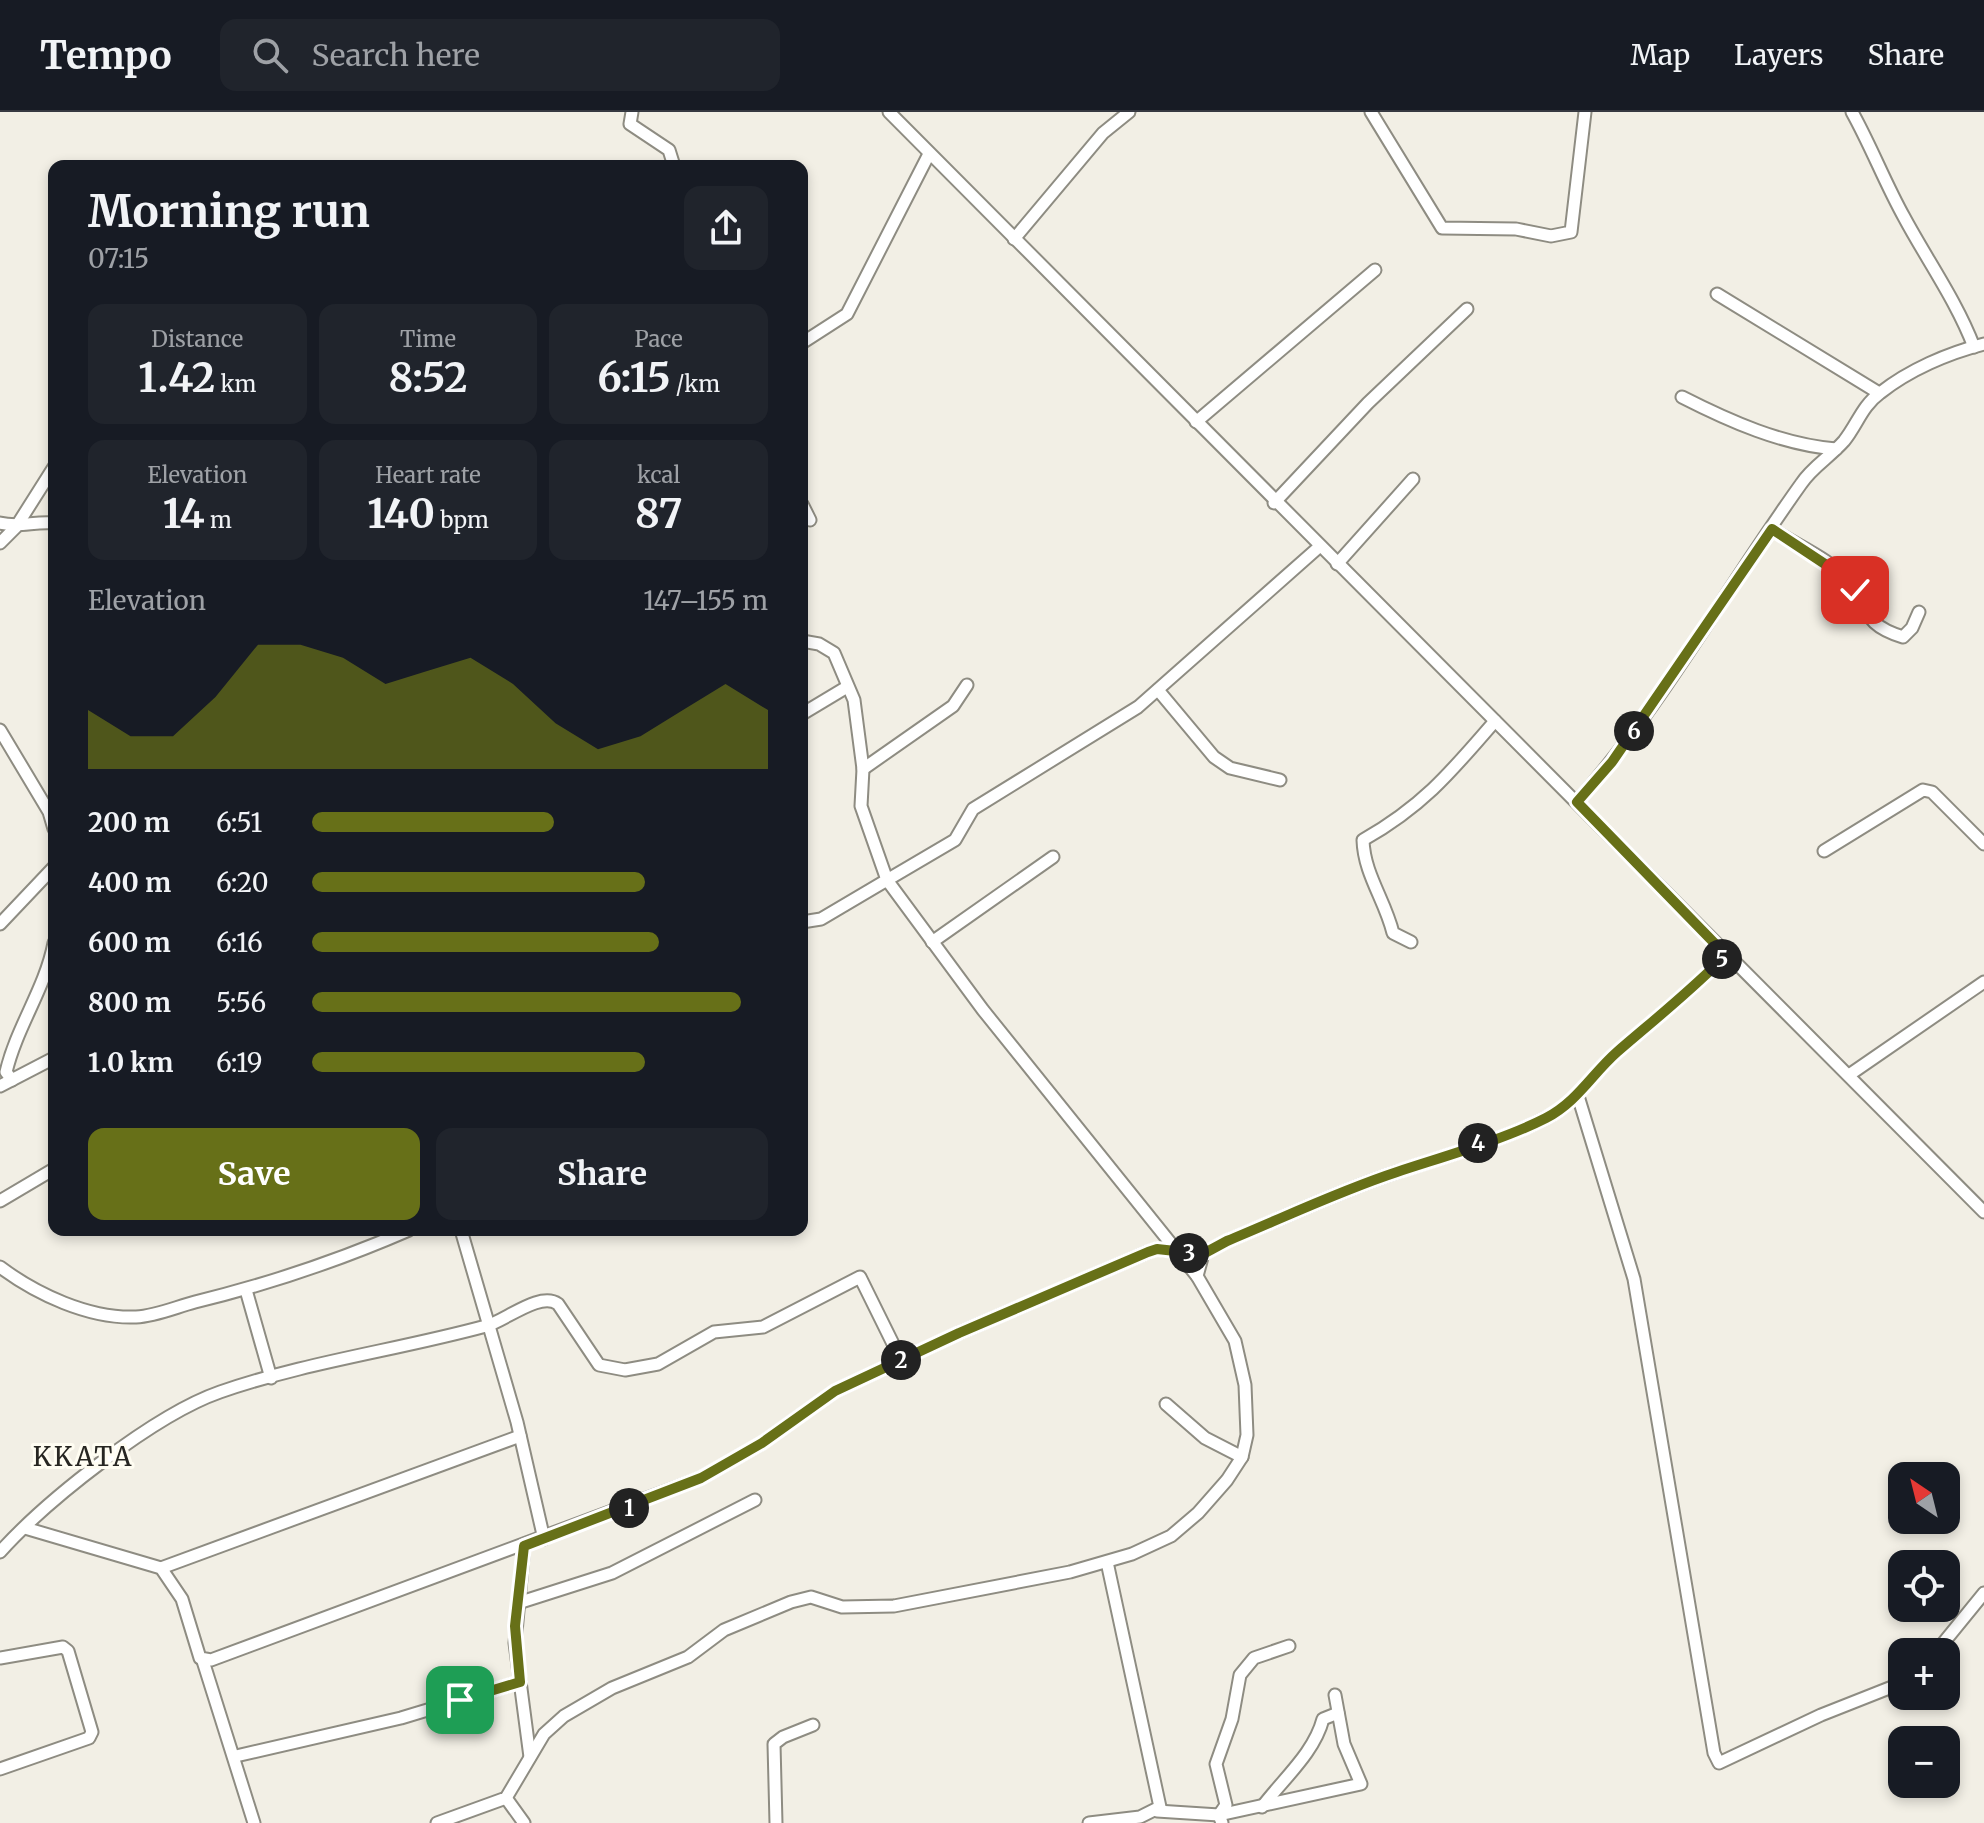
<!DOCTYPE html>
<html lang="en">
<head>
<meta charset="utf-8">
<style>
  :root { --surface:#171b24; --page:#20242c; --text:#f1f3f6; --muted:#9ea1a6; --line:#363941; --accent:#677018 }
  body { margin:0; font-family:Merriweather,serif; background:var(--page); color:var(--text); height:100vh; display:flex; flex-direction:column; font-size:30px; white-space:nowrap }
  * { box-sizing:border-box; margin:0 }
  p { font-size:26px; color:var(--muted) }
  .icon { flex:none; width:44px; height:44px; fill:none; stroke:currentColor; stroke-width:2; stroke-linecap:round; stroke-linejoin:round }
  .map { position:relative; flex:1; overflow:hidden }
  .details { position:absolute; left:48px; top:48px; width:760px; height:1076px; display:flex; flex-direction:column; background:var(--surface); border-radius:16px; box-shadow:0 4px 12px #0003 }
  .details>* { flex:none }
  .needle { width:52px; rotate:325deg }
  .buttons { position:absolute; left:1888px; top:1350px; display:grid; gap:16px }
  .buttons a { display:grid; place-items:center; width:72px; height:72px; border-radius:16px; background:var(--surface); box-shadow:0 4px 12px #0003; font-size:40px }
  .pin { position:absolute; display:grid; place-items:center; width:68px; height:68px; color:#fff; margin:-34px; border-radius:16px; box-shadow:0 4px 12px #0006 }
  .km { position:absolute; width:40px; height:40px; margin:-20px; border-radius:50%; background:#222; color:#fff; font-size:22px; line-height:40px; text-align:center }
  .round { display:grid; place-items:center; flex:none; width:84px; height:84px; border-radius:16px; background:var(--page) }
  .headline { display:flex; align-items:center; justify-content:space-between; height:136px; padding:0 40px }
  h1 { font-size:44px; font-weight:700; line-height:60px }
  .stats { display:grid; grid-template-columns:repeat(3,1fr); gap:12px; height:136px; padding:8px 40px }
  .stats div { display:grid; align-content:center; border-radius:16px; background:var(--page); text-align:center }
  .stats b { font-size:40px; font-weight:700 }
  .stats small { font-size:22px; font-weight:400 }
  .stats p { font-size:22px }
  .chart { height:224px; padding:16px 40px }
  .chart p { display:flex; justify-content:space-between }
  .chart svg { width:100%; height:144px; margin-top:8px; fill:var(--accent); opacity:.7 }
  .cta { display:flex; gap:16px; margin-top:auto; padding:16px 40px }
  .cta a { flex:1; height:92px; border-radius:16px; background:var(--accent); color:#fff; font-size:32px; font-weight:700; line-height:92px; text-align:center }
  .cta a+a { background:var(--page); color:var(--text) }
  ul { padding:0 40px; list-style:none; font-size:26px }
  li { display:grid; grid-template-columns:128px 96px 1fr; align-items:center; height:60px }
  li i { height:20px; border-radius:10px; background:var(--accent) }
  header { display:flex; align-items:center; gap:48px; box-sizing:border-box; height:112px; padding:0 40px; background:var(--surface); border-bottom:2px solid var(--line) }
  header strong { font-size:38px }
  nav { display:flex; gap:44px; margin-inline-start:auto; font-size:28px }
  .search { width:560px; height:72px; background:var(--page); display:flex; align-items:center; gap:20px; box-sizing:border-box; padding:0 28px; border-radius:16px; color:var(--muted); font-size:30px }
  .map>svg:first-child { display:block }
</style>
</head>
<body>
<header>
<strong>Tempo</strong>
<div class="search"><svg class="icon" aria-label="search" viewBox="0 0 24 24"><circle cx="10" cy="10" r="6"/><path d="M15 15l6 6"/></svg>Search here</div>
<nav><a>Map</a><a>Layers</a><a>Share</a></nav>
</header>
<div class="map">
<svg width="1984" height="1711" viewBox="0 0 1984 1711">
  <rect width="100%" height="100%" fill="#f2efe5"/>
  <g fill="none" stroke-linecap="round" stroke-linejoin="round">
    <defs>
      <g id="minor">
        <polyline points="632,0 630,12 669,38 674,54"/>
        <polyline points="889,0 1984,1100"/>
        <polyline points="1371,0 1442,116 1516,117 1551,124 1571,120 1585,0"/>
        <path d="M1852,0C1871,34 1885,71 1904,105C1927,148 1956,188 1974,235"/>
        <polyline points="1014,127 1103,21 1129,0"/>
        <polyline points="1717,182 1879,281"/>
        <polyline points="802,231 847,202 929,42"/>
        <path d="M1682,285C1729,309 1783,333 1836,337"/>
        <polyline points="1196,310 1375,158"/>
        <polyline points="1274,391 1368,291 1467,197"/>
        <polyline points="802,392 810,408"/>
        <path d="M0,411C20,416 34,409 54,411"/>
        <path d="M1772,417C1797,434 1829,446 1849,469C1872,495 1858,511 1903,525L1912,516L1919,500"/>
        <polyline points="0,431 16,415 54,355"/>
        <polyline points="1337,452 1413,367"/>
        <polyline points="802,529 819,532 834,541 854,588 863,657 861,694 887,768 955,728 973,697 1138,595 1319,435"/>
        <polyline points="1158,578 1214,645 1230,656 1280,668"/>
        <polyline points="802,602 847,575"/>
        <polyline points="0,618 49,700 54,717"/>
        <polyline points="863,657 953,594 967,573"/>
        <path d="M1577,690C1663,592 1725,478 1801,372C1812,355 1830,345 1844,329C1857,313 1862,294 1880,281C1909,258 1948,241 1984,232"/>
        <polyline points="1824,739 1923,678 1932,680 1984,732"/>
        <polyline points="802,810 821,807 887,768 983,898 1197,1164"/>
        <polyline points="0,812 54,755"/>
        <polyline points="932,830 1053,745"/>
        <path d="M1411,830L1393,821C1385,788 1364,762 1363,728C1423,694 1451,660 1495,609"/>
        <polyline points="1849,963 1984,870"/>
        <path d="M12,968L6,960C17,914 45,877 54,831"/>
        <polyline points="0,974 54,946"/>
        <polyline points="1578,984 1634,1167 1714,1641 1719,1651 1821,1603 1902,1571"/>
        <polyline points="0,1089 54,1057"/>
        <polyline points="461,1118 517,1310 544,1427"/>
        <path d="M0,1155C36,1182 89,1207 136,1205C156,1204 176,1195 195,1190C269,1172 340,1148 409,1118"/>
        <polyline points="246,1178 271,1266"/>
        <polyline points="1166,1292 1205,1326 1242,1345"/>
        <polyline points="25,1416 161,1456 182,1487 200,1546 211,1548 701,1366 762,1331 835,1279 959,1221 1148,1140 1157,1137 1203,1142"/>
        <polyline points="524,1434 515,1531 530,1645"/>
        <path d="M0,1440C47,1388 154,1303 220,1280C306,1250 398,1238 486,1214C505,1209 540,1179 558,1192L599,1253L625,1258L658,1252L714,1220L763,1215L860,1165L901,1248"/>
        <polyline points="161,1456 520,1324"/>
        <polyline points="518,1491 612,1461 755,1388"/>
        <polyline points="1936,1540 1984,1481"/>
        <polyline points="0,1546 63,1535 68,1539 92,1620 89,1626 0,1657"/>
        <polyline points="203,1549 254,1711"/>
        <polyline points="236,1644 401,1606 520,1570"/>
        <polyline points="506,1686 524,1711"/>
        <path d="M1262,1695C1284,1666 1314,1641 1323,1607L1338,1601"/>
        <polyline points="1157,1699 1219,1703 1361,1672 1344,1632 1335,1583"/>
        <path d="M437,1711L506,1686L544,1622L564,1604L612,1576L688,1545L724,1518L791,1490L811,1485L842,1495L894,1494L1070,1460L1132,1442L1171,1424L1198,1401L1227,1368L1242,1345L1247,1323L1245,1273L1235,1229L1197,1164L1203,1142L1227,1129C1283,1106 1339,1079 1397,1060C1442,1045 1503,1028 1546,1006C1577,990 1592,962 1617,940C1654,908 1692,878 1726,843"/>
        <polyline points="776,1711 774,1632 783,1625 813,1613"/>
        <polyline points="1089,1711 1140,1705 1160,1695 1107,1450"/>
        <polyline points="1222,1711 1219,1703 1226,1693 1216,1652 1232,1607 1240,1563 1254,1546 1289,1534"/>
      </g>
    </defs>
    <use href="#minor" stroke="#8e8c82" stroke-width="15"/>
    <use href="#minor" stroke="#fff" stroke-width="11"/>
  </g>
  <g fill="none" stroke-linecap="round" stroke-linejoin="round">
    <defs>
      <path id="route" d="M460,1588L520,1570L515,1514L524,1434L701,1366L762,1331L835,1279L959,1221L1148,1140L1157,1137L1203,1142L1227,1129C1283,1106 1339,1079 1397,1060C1442,1045 1503,1028 1546,1006C1577,990 1592,962 1617,940C1654,908 1692,878 1726,843L1577,690L1612,650L1772,417L1840,462L1855,478"/>
    </defs>
    <use href="#route" stroke="#fff" stroke-width="16"/>
    <use href="#route" stroke="#677018" stroke-width="10"/>
  </g>
  <g text-anchor="middle" stroke-width="6" stroke-linejoin="round" paint-order="stroke">
    <g font-size="26" letter-spacing="2" fill="#272622" stroke="#fffdf2">
      <text x="83" y="1354">KKATA</text>
    </g>
  </g>
</svg>
<div class="buttons">
<a><svg class="needle" viewBox="-14 -14 28 28"><path d="M0-13l5 13h-10z" fill="#e53935"/><path d="M0 13l5-13h-10z" fill="#9ea1a6"/></svg></a>
<a><svg class="icon" aria-label="locate" viewBox="0 0 24 24"><circle cx="12" cy="12" r="6"/><path d="M12 2v4M12 18v4M2 12h4M18 12h4"/></svg></a>
<a>+</a>
<a>−</a>
</div>
<div class="pin" style="left:460px;top:1588px;background:#1e9e55"><svg class="icon" aria-label="arrive" viewBox="0 0 24 24"><path d="M6 21V4h12l-3 4 3 4H6"/></svg></div>
<div class="pin" style="left:1855px;top:478px;background:#d93025"><svg class="icon" aria-label="check" viewBox="0 0 24 24"><path d="M5 12l5 5 9-10"/></svg></div>
<b class="km" style="left:629px;top:1396px">1</b>
<b class="km" style="left:901px;top:1248px">2</b>
<b class="km" style="left:1189px;top:1141px">3</b>
<b class="km" style="left:1478px;top:1031px">4</b>
<b class="km" style="left:1722px;top:847px">5</b>
<b class="km" style="left:1634px;top:619px">6</b>
<section class="details">
<div class="headline"><div><h1>Morning run</h1><p>07:15</p></div><a class="round"><svg class="icon" aria-label="share" viewBox="0 0 24 24"><path d="M12 15V3M7 8l5-5 5 5M5 13v7h14v-7"/></svg></a></div>
<div class="stats">
<div><p>Distance</p><b>1.42<small> km</small></b></div>
<div><p>Time</p><b>8:52</b></div>
<div><p>Pace</p><b>6:15<small> /km</small></b></div>
</div>
<div class="stats">
<div><p>Elevation</p><b>14<small> m</small></b></div>
<div><p>Heart rate</p><b>140<small> bpm</small></b></div>
<div><p>kcal</p><b>87</b></div>
</div>
<div class="chart"><p><span>Elevation</span>147–155 m</p>
<svg viewBox="0 0 160 44" preserveAspectRatio="none"><path d="M0 44V26L10 34L20 34L30 22L40 6L50 6L60 10L70 18L80 14L90 10L100 18L110 30L120 38L130 34L140 26L150 18L160 26V44z"/></svg>
</div>
<ul>
<li><b>200 m</b>6:51<i style="width:53%"></i></li>
<li><b>400 m</b>6:20<i style="width:73%"></i></li>
<li><b>600 m</b>6:16<i style="width:76%"></i></li>
<li><b>800 m</b>5:56<i style="width:94%"></i></li>
<li><b>1.0 km</b>6:19<i style="width:73%"></i></li>
</ul>
<div class="cta"><a>Save</a><a>Share</a></div>
</section>
</div>
</body>
</html>
